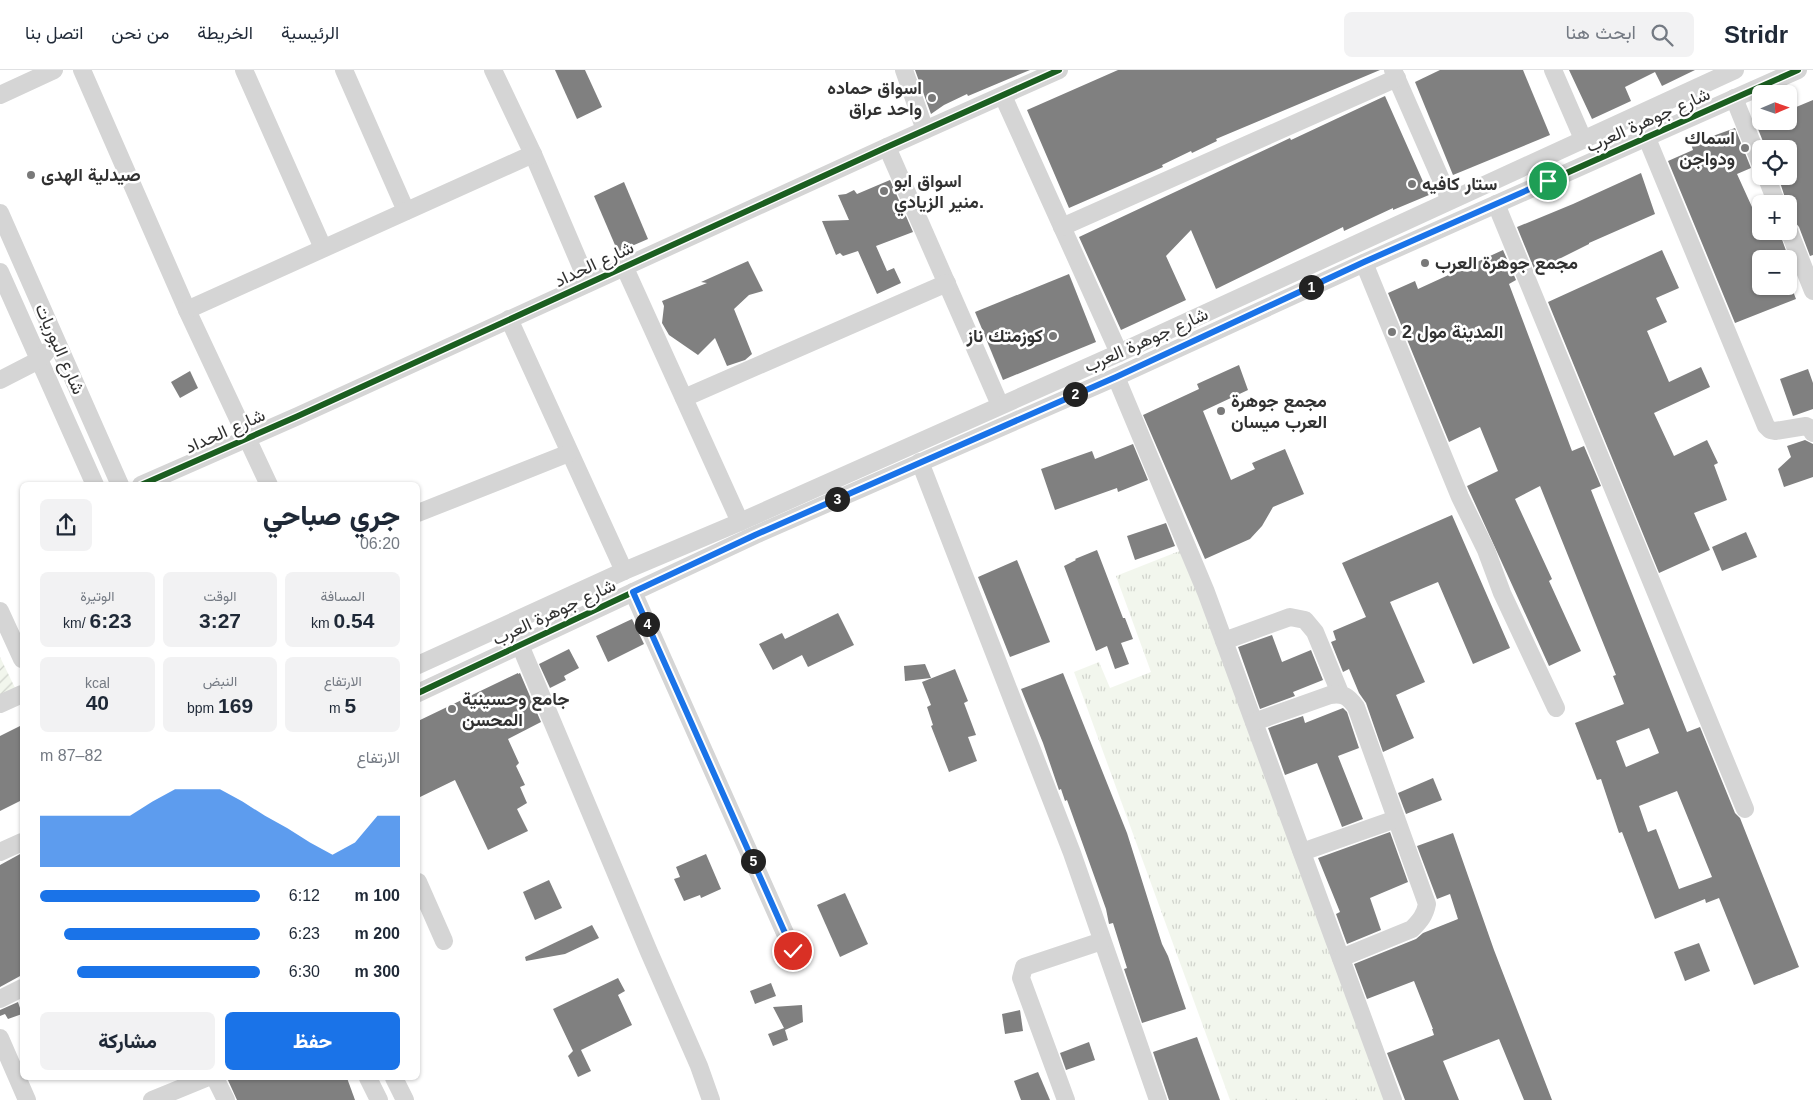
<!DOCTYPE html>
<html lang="ar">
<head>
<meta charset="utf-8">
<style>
  :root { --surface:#fff; --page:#f2f2f3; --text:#1f2937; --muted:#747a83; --line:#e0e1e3; --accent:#1a73e8 }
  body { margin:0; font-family:Arial,Vazirmatn,sans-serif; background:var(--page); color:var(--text); direction:rtl; height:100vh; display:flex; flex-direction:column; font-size:19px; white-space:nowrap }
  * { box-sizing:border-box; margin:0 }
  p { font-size:16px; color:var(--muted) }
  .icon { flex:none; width:28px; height:28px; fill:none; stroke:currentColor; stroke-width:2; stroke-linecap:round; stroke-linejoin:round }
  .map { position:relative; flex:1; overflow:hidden; direction:ltr }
  .details { position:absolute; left:20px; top:412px; width:400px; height:598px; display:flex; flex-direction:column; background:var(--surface); border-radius:8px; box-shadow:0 1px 4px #0004; direction:rtl }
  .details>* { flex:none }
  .needle { width:32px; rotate:88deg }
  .fabs { position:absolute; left:1752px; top:15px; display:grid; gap:10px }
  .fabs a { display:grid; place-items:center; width:45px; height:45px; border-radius:8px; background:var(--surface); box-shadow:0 1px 4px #0004; font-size:25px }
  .pin { position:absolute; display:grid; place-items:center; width:42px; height:42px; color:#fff; margin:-21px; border:2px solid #fff; border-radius:50%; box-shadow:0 1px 5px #0007 }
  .km { position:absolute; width:25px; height:25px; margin:-12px; border-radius:50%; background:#222; color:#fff; font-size:14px; line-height:25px; text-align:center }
  .round { display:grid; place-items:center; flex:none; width:52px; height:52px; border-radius:8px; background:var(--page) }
  .overview { display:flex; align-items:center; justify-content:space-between; height:85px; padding:0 20px }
  h1 { font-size:28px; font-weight:800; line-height:38px }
  .stats { display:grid; grid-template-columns:repeat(3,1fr); gap:8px; height:85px; padding:5px 20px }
  .stats div { display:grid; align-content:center; border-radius:8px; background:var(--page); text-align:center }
  .stats b { font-size:21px; font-weight:800 }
  .stats small { font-size:14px; font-weight:400 }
  .stats p { font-size:14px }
  .chart { height:140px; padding:10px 20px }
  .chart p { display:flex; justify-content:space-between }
  .chart svg { width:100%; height:90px; margin-top:5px; fill:var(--accent); opacity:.7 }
  .button { display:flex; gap:10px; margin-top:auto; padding:10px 20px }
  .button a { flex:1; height:58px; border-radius:8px; background:var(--accent); color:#fff; font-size:20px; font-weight:800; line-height:58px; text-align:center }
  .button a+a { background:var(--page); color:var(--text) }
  ul { padding:0 20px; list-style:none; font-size:16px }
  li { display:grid; grid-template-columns:80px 60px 1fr; align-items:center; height:38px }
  li i { height:12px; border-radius:6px; background:var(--accent) }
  header { display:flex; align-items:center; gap:30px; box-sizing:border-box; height:70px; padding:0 25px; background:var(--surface); border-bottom:1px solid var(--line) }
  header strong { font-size:24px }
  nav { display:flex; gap:28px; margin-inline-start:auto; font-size:18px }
  .search { width:350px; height:45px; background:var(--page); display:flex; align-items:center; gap:12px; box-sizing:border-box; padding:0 18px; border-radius:8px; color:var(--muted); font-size:19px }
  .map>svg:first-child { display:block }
</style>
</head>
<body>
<header>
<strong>Stridr</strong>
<div class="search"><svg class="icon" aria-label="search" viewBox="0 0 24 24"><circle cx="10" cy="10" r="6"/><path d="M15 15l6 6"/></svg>ابحث هنا</div>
<nav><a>الرئيسية</a><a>الخريطة</a><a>من نحن</a><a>اتصل بنا</a></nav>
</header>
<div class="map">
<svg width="1813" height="1030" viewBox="0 0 1813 1030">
  <defs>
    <pattern id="grass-tufts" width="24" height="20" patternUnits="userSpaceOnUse" patternTransform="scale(1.25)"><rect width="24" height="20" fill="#f2f6ed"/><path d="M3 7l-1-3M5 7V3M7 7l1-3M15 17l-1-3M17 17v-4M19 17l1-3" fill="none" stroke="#d0d3cc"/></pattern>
    <pattern id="garden-furrows" width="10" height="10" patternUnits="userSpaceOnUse" patternTransform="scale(1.25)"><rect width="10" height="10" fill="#f2f6ed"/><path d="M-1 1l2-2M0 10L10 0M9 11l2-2" fill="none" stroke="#d0d3cc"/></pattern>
  </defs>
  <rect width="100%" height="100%" fill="#fff"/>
  <polygon fill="url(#grass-tufts)" points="1182,480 1388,1030 1230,1030 1074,602 1099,592 1110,618 1151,602 1116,506"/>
  <polygon fill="url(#garden-furrows)" points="0,587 19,626 0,634"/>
  <g fill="#808080" fill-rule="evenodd">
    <polygon points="555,0 585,0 602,37 577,49"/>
    <polygon points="915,0 1030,0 968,26 967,24 944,35 931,44"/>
    <polygon points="1118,0 1380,0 1216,69 1217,71 1192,83 1191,81 1162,95 1163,97 1069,138 1027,40"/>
    <polygon points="1440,0 1523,0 1550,65 1453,105 1415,12"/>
    <polygon points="1569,0 1695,0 1662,16 1655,2 1625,17 1631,31 1592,49"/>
    <polygon points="1385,26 1429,125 1393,140 1393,138 1344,161 1343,157 1216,219 1191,160 1166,186 1186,230 1121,260 1079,167 1290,68 1291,70"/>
    <polygon points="1813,30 1813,185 1810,186 1799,157 1795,152 1789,151 1789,134 1787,134 1778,106 1789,106 1789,79 1766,79 1756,54 1763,51 1789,51 1789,40"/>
    <polygon points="1735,58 1751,98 1737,104 1752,137 1761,134 1761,161 1779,161 1789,189 1761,189 1761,216 1791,216 1796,229 1735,253 1668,91 1693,80 1691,74"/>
    <polygon points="1641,103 1655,144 1589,173 1589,174 1535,201 1517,157 1573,134"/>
    <polygon points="890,110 913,162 876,176 887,201 894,198 901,213 877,224 858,181 843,186 840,183 836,185 822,151 849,150 838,125 846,124 854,120 857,124"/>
    <polygon points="624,112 648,169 618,182 594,126"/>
    <path d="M1503,180L1516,210L1509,214L1572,381L1584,376L1601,416L1591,420L1687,662L1700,657L1735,743L1740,748L1799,897L1754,915L1719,828L1706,833L1705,829L1655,849L1622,762L1619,763L1601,709L1597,710L1575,653L1624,634L1613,606L1616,605L1540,416L1515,429L1552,509L1549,511L1581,581L1549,596L1467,416L1498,401L1480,357L1449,372L1388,223L1415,211L1418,219ZM1649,658L1659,683L1626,697L1616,671ZM1677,721L1712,807L1679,819L1656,759L1648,762L1639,736Z"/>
    <polygon points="1662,180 1679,218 1656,228 1667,252 1647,261 1669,312 1701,297 1710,317 1654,343 1674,386 1707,370 1718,393 1714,395 1727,430 1694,443 1710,480 1659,503 1548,232"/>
    <polygon points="748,191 763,221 749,225 734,239 752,284 745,290 727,296 715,268 698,285 669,265 662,253 664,236 662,231 707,213 701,212"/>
    <polygon points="1069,204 1096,272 1003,310 975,242"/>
    <polygon points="1239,295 1248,320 1203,341 1231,410 1255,399 1252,393 1285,379 1304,424 1273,437 1262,456 1250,469 1205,489 1143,345 1199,319 1197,314"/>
    <polygon points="1808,299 1813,313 1813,339 1793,346 1780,309"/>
    <polygon points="190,301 198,318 180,328 171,312"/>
    <polygon points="1805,370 1813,374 1813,407 1784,417 1778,399 1791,387 1787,376"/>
    <polygon points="1133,374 1148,410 1118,422 1117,418 1055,440 1041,399 1092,381 1095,389"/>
    <polygon points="1452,445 1510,578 1473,594 1438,512 1390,532 1425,612 1396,625 1414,668 1383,682 1366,633 1359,623 1349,599 1343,602 1331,572 1336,570 1333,561 1366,547 1342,493"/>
    <polygon points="1166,453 1175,476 1135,490 1127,466"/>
    <polygon points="1746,462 1757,487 1722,501 1712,477"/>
    <polygon points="1097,480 1123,548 1125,548 1133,569 1121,573 1129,594 1115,599 1107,576 1096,581 1064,496 1076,490 1075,489"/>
    <polygon points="1017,490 1050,572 1010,587 978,507"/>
    <polygon points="838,543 854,575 808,597 802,585 773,600 759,574 782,563 785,569"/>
    <polygon points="632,549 644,574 608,592 596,566"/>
    <polygon points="1272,565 1282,592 1311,580 1323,610 1293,622 1295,626 1260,639 1238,577"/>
    <polygon points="569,579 579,598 564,606 566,610 550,618 539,594"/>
    <polygon points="925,594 931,608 905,611 904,596"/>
    <polygon points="955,599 968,631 964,633 976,665 968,667 977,691 949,702 931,656 933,655 927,637 931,635 922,612"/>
    <polygon points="518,603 518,604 520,603 541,652 508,669 519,693 516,696 525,715 520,717 527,733 517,739 528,761 488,780 455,710 418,728 418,651"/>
    <polygon points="1063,603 1127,763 1162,874 1168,886 1186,939 1142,953 1124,899 1127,898 1113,853 1109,854 1106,839 1067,730 1065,731 1061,719 1059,720 1043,673 1021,619"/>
    <polygon points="1343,638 1347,642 1359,678 1338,686 1363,749 1342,757 1317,693 1285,705 1268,658 1303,646 1305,653"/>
    <polygon points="22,655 22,730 0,741 0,666"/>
    <polygon points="1433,708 1442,730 1406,744 1398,723"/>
    <polygon points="1390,762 1408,812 1370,828 1381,860 1347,874 1336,844 1340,842 1318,788"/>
    <polygon points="1453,763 1494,880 1552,1030 1524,1030 1499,969 1443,991 1459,1030 1405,1030 1387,983 1434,965 1432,959 1433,959 1414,911 1367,929 1354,894 1416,869 1423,863 1458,849 1450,824 1437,829 1417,776"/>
    <polygon points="22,783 22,905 0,917 0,795"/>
    <polygon points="706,784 721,819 701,828 700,825 684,831 674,809 680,807 676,797"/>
    <polygon points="549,810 562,838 535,850 523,822"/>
    <polygon points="845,823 868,874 840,887 817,835"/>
    <polygon points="592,855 599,868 565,884 526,891 525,887"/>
    <polygon points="1699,873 1710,901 1685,911 1674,882"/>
    <polygon points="618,908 625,921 618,925 632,955 581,980 591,1001 578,1007 568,986 573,981 553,939"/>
    <polygon points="771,913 776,926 755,934 750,921"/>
    <polygon points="18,932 22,944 8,949 5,944 0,946 0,940"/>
    <polygon points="802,935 803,952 785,960 788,970 773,976 768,964 784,958 773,937"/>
    <polygon points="1020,940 1023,961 1005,964 1002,944"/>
    <polygon points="1197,967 1220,1030 1169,1030 1153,982"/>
    <polygon points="1089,972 1095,990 1066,1000 1060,983"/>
    <polygon points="1038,1002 1050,1030 1021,1030 1014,1011"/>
    <polygon points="227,1008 347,1008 355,1030 237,1030"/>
  </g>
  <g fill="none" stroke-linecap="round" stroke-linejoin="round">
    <g stroke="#d5d5d5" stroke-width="18">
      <polyline points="82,0 187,240 269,415"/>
      <polyline points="244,0 323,178"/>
      <polyline points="344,0 406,141"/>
      <polyline points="493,0 533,84 588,213"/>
      <polyline points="904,0 925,60"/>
      <polyline points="1393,0 1450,130"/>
      <polyline points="1553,0 1583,69"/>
      <polyline points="0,25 54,0"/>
      <polyline points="1003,26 1119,283"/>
      <polyline points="1734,28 1761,95"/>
      <polyline points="1646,66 1766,356 1770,360 1775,361 1806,356 1810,358 1813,363"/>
      <polyline points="887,77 1000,335"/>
      <polyline points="1766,106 1777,134"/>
      <polyline points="1496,134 1745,739"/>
      <polyline points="0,143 120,415"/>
      <polyline points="1062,157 1397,8"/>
      <polyline points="1789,161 1813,221"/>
      <polyline points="1364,193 1460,427 1486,480 1502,523 1556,638"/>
      <polyline points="624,196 740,452"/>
      <polyline points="0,202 95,415"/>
      <polyline points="187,240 533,84"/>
      <polyline points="509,249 624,501"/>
      <polyline points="1116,307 1206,522 1393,1030"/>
      <polyline points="0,310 39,290 46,282"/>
      <polyline points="684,328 947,213"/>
      <polyline points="920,392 1072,783 1158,1030"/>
      <polyline points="141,415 298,346 887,77 1059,0"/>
      <polyline points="418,443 569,383"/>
      <polyline points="633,522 793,881"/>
      <polyline points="0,541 22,589"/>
      <polyline points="1224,571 1290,547 1305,550 1315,562 1340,623"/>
      <polyline points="520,575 649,882 699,996 711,1030"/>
      <polyline points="418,595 624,501 740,452 1119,283 1735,0"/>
      <polyline points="418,623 755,465 1116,307 1364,193 1798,0"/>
      <polyline points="0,634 22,624"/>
      <path d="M1254,652L1330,625C1343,623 1348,626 1356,637L1427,834C1425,845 1420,851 1412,859L1341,888"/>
      <polyline points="0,782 22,772"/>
      <polyline points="1302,782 1396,749"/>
      <polyline points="418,812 444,871"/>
      <polyline points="0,929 22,918"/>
      <polyline points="0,968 27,1030"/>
      <polyline points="215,1008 226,1030"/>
      <polyline points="368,1008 379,1030"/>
      <polyline points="394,1008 405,1030"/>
      <polyline points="152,1030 206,1008"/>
      <polyline points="1066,1030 1021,908 1024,897 1102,871"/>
    </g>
    <defs>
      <g id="cycleway">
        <polyline points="141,415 298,346 887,77 1059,0"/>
        <polyline points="418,623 755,465 1116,307 1364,193 1798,0"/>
      </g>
    </defs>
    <use href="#cycleway" stroke="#fff" stroke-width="9"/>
    <use href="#cycleway" stroke="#1b5e20" stroke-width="6"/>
  </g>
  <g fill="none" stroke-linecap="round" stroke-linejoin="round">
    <defs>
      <polyline id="route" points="793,881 633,522 755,465 1116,307 1364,192 1548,111"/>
    </defs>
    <use href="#route" stroke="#fff" stroke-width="10"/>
    <use href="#route" stroke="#1a73e8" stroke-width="6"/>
  </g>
  <g fill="#797979" stroke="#fff" stroke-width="2">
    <circle cx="932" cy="28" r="5"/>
    <circle cx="1745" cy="78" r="5"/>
    <circle cx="31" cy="105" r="5"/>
    <circle cx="1412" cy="114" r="5"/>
    <circle cx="884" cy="121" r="5"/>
    <circle cx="1425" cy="193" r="5"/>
    <circle cx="1392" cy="262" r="5"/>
    <circle cx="1053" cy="266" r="5"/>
    <circle cx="1221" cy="341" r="5"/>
    <circle cx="452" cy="639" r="5"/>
  </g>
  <g text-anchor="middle" stroke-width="5" stroke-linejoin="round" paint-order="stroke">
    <g font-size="18" font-weight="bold" fill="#313131" stroke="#fff" text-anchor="start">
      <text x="922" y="24" text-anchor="end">اسواق حماده<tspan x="922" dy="21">واحد عراق</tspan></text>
      <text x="1735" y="74" text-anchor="end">اسماك<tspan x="1735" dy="21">ودواجن</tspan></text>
      <text x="41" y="111">صيدلية الهدى</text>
      <text x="894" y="117">اسواق ابو<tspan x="894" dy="21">منير الزيادي.</tspan></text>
      <text x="1422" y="120">ستار كافيه</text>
      <text x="1435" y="199">مجمع جوهرة العرب</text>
      <text x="1402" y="268">المدينة مول 2</text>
      <text x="1043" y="272" text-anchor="end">كوزمتك ناز</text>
      <text x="1231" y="337">مجمع جوهرة<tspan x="1231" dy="21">العرب ميسان</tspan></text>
      <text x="462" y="635">جامع وحسينية<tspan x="462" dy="21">المحسن</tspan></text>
    </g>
    <g font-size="18" fill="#313131" stroke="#fff">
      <text transform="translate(1648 50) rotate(-24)" y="6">شارع جوهرة العرب</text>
      <text transform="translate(594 194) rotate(-25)" y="6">شارع الحداد</text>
      <text transform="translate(1146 270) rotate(-24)" y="6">شارع جوهرة العرب</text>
      <text transform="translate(60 279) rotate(66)" y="6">شارع البوريات</text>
      <text transform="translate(225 361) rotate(-24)" y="6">شارع الحداد</text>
      <text transform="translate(554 542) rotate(-25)" y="6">شارع جوهرة العرب</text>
    </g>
  </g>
</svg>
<div class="fabs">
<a><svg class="needle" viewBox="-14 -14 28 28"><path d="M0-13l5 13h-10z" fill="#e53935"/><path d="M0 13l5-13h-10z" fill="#747a83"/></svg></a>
<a><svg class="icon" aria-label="locate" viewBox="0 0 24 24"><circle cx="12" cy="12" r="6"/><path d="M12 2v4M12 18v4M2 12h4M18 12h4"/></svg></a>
<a>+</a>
<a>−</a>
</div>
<div class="pin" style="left:1548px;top:111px;background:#1e9e55"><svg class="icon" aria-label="arrive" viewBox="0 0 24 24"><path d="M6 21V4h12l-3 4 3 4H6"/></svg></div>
<div class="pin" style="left:793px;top:881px;background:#d93025"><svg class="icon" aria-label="check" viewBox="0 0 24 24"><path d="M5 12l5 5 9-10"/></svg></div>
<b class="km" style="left:1311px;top:217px">1</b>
<b class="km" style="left:1075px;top:324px">2</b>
<b class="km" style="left:837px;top:429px">3</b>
<b class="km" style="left:647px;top:554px">4</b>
<b class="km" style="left:753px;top:791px">5</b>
<section class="details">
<div class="overview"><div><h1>جري صباحي</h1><p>06:20</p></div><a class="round"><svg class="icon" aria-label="share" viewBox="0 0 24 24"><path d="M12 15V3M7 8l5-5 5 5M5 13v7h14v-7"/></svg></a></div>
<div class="stats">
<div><p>المسافة</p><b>0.54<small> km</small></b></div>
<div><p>الوقت</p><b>3:27</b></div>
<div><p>الوتيرة</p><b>6:23<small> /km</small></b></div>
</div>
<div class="stats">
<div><p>الارتفاع</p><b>5<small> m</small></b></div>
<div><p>النبض</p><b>169<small> bpm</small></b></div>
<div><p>kcal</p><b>40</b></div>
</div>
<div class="chart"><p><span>الارتفاع</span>82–87 m</p>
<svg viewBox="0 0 160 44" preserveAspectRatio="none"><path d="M0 44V19L10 19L20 19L30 19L40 19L50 12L60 6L70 6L80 6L90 12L100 19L110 25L120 32L130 38L140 32L150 19L160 19V44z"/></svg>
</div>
<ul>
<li><b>100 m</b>6:12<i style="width:100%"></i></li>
<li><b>200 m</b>6:23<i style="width:89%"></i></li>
<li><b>300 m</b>6:30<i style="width:83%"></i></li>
</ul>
<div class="button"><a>حفظ</a><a>مشاركة</a></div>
</section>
</div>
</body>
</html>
